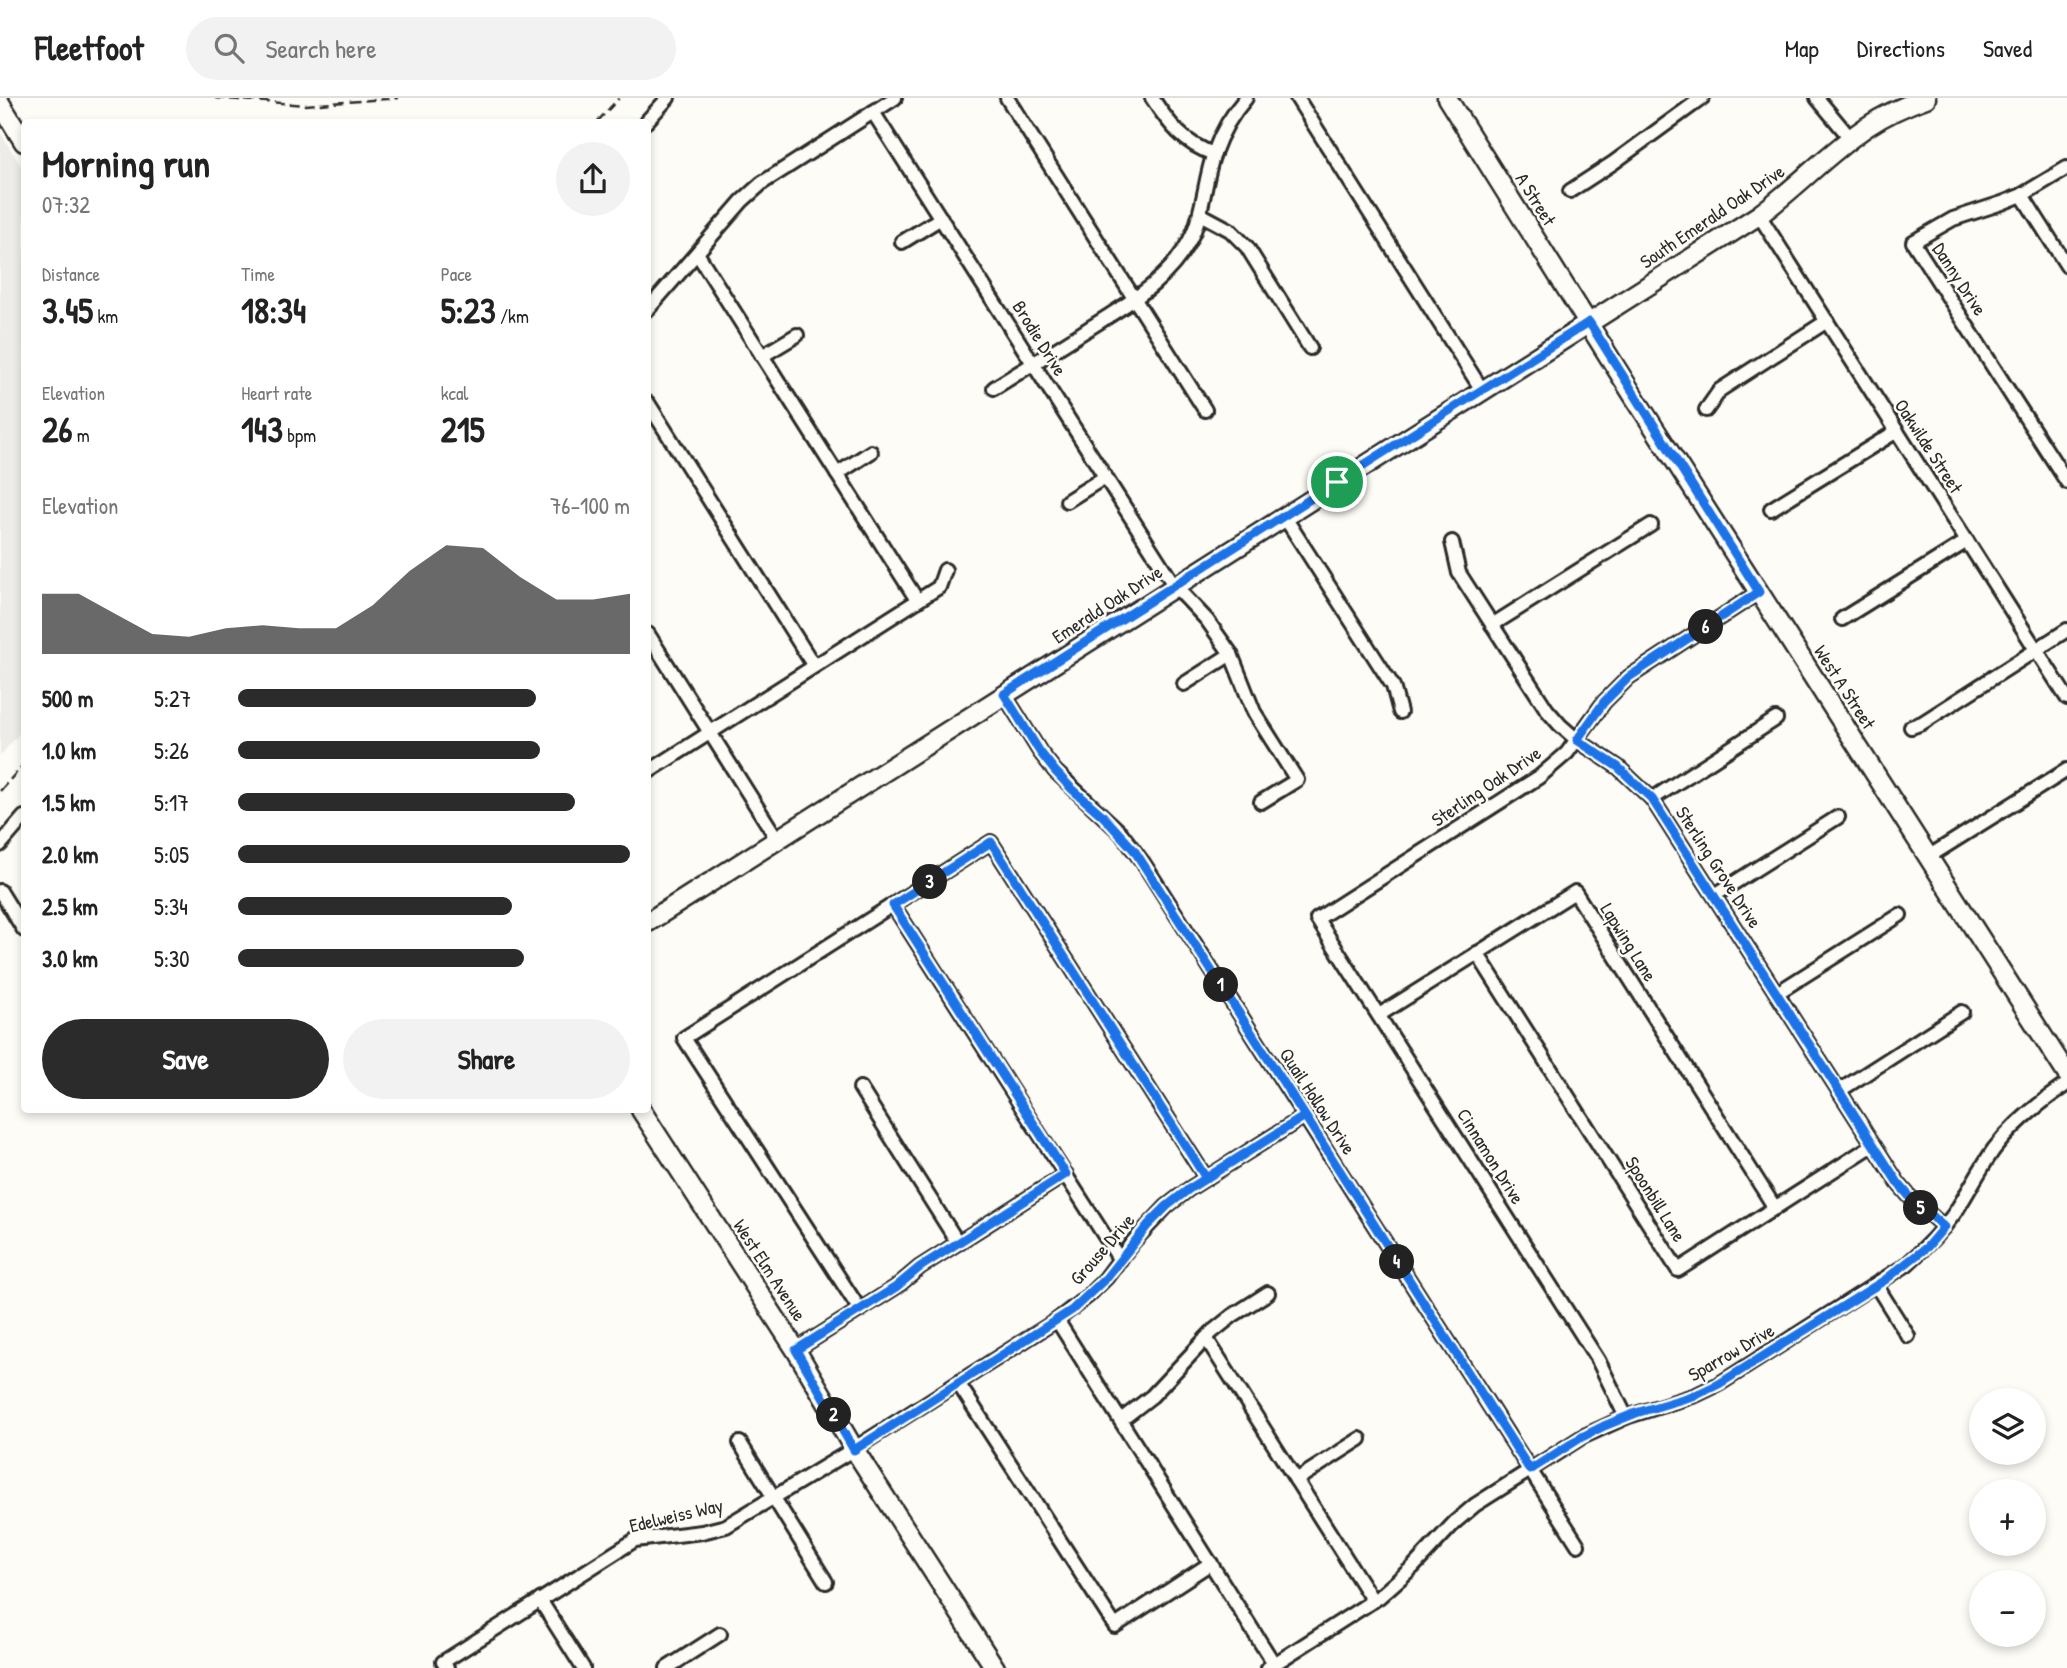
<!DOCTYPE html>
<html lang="en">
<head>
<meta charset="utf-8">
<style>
  :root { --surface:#fff; --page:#f2f2f2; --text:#222; --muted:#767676; --line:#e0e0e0; --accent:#2b2b2b }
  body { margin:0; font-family:"Patrick Hand",sans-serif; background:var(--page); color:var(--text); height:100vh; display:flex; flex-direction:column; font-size:26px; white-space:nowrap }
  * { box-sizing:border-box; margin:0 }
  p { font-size:23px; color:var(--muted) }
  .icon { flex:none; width:38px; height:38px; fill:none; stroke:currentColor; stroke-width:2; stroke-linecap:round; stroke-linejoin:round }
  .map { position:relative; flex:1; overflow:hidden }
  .details { position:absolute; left:21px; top:21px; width:630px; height:994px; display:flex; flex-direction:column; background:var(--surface); border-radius:7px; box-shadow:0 4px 10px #0003 }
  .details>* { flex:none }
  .tools { position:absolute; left:1969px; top:1290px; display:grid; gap:14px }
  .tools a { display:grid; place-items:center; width:77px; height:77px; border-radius:50%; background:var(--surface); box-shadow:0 4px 10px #0003; font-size:35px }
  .pin { position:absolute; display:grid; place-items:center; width:60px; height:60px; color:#fff; margin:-30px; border:4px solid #fff; border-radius:50%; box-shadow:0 2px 7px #0007 }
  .km { position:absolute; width:35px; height:35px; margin:-18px; border-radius:50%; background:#222; color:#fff; font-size:19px; line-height:35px; text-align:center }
  .round { display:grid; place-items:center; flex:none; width:74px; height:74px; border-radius:37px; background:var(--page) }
  .overview { display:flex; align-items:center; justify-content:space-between; height:119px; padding:0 21px }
  h1 { font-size:38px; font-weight:800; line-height:52px }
  .figures { display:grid; grid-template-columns:repeat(3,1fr); gap:10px; height:119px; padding:7px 21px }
  .figures div { display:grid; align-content:center }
  .figures b { font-size:35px; font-weight:800 }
  .figures small { font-size:19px; font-weight:400 }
  .figures p { font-size:19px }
  .chart { height:196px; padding:14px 21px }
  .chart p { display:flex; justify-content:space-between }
  .chart svg { width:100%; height:126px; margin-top:7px; fill:var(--accent); opacity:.7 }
  .action { display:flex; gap:14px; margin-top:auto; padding:14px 21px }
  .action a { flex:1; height:80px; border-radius:42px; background:var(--accent); color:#fff; font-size:28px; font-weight:800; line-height:80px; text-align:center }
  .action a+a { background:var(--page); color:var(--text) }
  ul { padding:0 21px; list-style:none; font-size:23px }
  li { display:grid; grid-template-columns:112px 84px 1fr; align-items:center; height:52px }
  li i { height:18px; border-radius:9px; background:var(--accent) }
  header { display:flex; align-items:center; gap:42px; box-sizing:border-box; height:98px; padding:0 35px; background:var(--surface); border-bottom:2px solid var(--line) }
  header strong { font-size:33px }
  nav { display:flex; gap:38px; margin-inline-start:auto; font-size:24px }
  .search { width:490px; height:63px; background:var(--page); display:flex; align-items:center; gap:18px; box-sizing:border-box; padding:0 24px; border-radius:38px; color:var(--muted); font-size:26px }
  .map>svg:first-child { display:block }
</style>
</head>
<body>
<header>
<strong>Fleetfoot</strong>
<div class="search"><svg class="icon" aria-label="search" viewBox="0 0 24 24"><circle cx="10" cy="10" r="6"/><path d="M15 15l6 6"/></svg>Search here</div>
<nav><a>Map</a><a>Directions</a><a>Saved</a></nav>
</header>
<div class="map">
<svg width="2067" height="1570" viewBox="0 0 2067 1570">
  <rect width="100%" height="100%" fill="#fdfcf7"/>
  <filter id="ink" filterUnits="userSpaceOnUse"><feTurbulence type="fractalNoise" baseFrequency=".0143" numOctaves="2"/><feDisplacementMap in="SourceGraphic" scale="14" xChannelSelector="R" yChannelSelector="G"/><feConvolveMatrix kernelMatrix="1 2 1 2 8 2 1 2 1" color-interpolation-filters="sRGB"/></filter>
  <g filter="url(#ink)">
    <polygon fill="#edece8" points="0,34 24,73 24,630 0,658"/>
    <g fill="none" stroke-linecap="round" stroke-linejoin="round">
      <defs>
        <g id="street">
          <polyline points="1007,0 1205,312"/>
          <path d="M1152,0C1169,26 1184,46 1214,56"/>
          <polyline points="1297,0 1482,292"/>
          <polyline points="1817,0 1851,41"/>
          <polyline points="873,14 1174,487 1207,522 1231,556 1254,614 1297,682 1261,704"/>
          <polyline points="646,24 668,0"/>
          <polyline points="2067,70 2022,97 2002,105 1953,121 1913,144 2067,384"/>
          <polyline points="1570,93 1613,65 1702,0"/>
          <polyline points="2022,97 2067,168"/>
          <polyline points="1200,116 1230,132 1247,149 1310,250"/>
          <polyline points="1759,117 2067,600"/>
          <polyline points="902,144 941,120"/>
          <polyline points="697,155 917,502"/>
          <polyline points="648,211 742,103 762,85 895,0"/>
          <polyline points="762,258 797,237"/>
          <path d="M994,290C1025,271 1055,252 1085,233C1127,206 1173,182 1194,133C1204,108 1205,81 1214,55C1221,35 1232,16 1246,0"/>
          <polyline points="648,305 814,568"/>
          <polyline points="1706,312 1720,292 1827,223"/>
          <polyline points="837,376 871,354"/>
          <polyline points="1067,403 1105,379"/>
          <polyline points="1771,411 1897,333"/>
          <polyline points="1284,418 1393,588 1400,614"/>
          <polyline points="1452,444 1459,475 1547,612 1560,627 1577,642 1618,669 1652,701 1898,1085 1910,1099 1944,1129"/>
          <polyline points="1842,521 1967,443"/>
          <polyline points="1492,527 1651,427"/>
          <polyline points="648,536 777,741"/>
          <polyline points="1184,586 1231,556"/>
          <polyline points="1004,596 1040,654 1055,673 1121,735 1144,766 1578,1447"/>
          <polyline points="1911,629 1922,625 2067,532"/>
          <polyline points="648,674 939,489 945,472"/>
          <polyline points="1652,701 1776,621"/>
          <polyline points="0,747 24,719"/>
          <polyline points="1928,759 2067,672"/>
          <polyline points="0,793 24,832"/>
          <polyline points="1715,797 1838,719"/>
          <polyline points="893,807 1120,1162"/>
          <polyline points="1477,855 1678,1172 1873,1047"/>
          <polyline points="1777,895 1900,817"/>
          <polyline points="1379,917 1575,794 1775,1110"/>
          <polyline points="860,990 958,1145"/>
          <polyline points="1839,993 1962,914"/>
          <polyline points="1876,1187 1908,1238"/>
          <polyline points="860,1212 684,940 991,744 1206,1080"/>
          <polyline points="1057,1222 1274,1566"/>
          <polyline points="1206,1240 1373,1503"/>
          <polyline points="796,1252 896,1189 920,1169 1066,1076"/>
          <polyline points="958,1285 1115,1528 1211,1465"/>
          <polyline points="1626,1319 1598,1262 1317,821 1539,679 1567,655 1604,604 1629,579 1759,494"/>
          <polyline points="1121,1322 1152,1298 1212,1234 1232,1218 1268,1195"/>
          <polyline points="740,1345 826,1484"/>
          <polyline points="1296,1382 1360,1341"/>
          <polyline points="540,1502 583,1570"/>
          <polyline points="447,1570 443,1564 635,1442 702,1434 726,1428 854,1351 1057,1222 1088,1198 1106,1180 1133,1144 1167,1108 1189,1091 1305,1018"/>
          <polyline points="667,1570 720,1536"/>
          <path d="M1268,1570L1379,1499L1413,1469L1455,1424L1475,1407L1582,1339L1626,1319L1696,1297L1719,1286L1906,1167C1923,1152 1940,1135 1954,1116C1968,1095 1979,1072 1994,1051C2014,1025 2039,1005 2067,986"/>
        </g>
        <g id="secondary">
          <polyline points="1447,0 1633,297 2067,976"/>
          <polyline points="0,5 24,44"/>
          <path d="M648,824L1759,117C1797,89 1829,54 1868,28C1886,16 1906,7 1926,0"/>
          <polyline points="641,1012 796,1252 854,1351 995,1570"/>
        </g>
      </defs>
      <use href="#street" stroke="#2b2b2b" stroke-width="18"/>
      <use href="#secondary" stroke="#2b2b2b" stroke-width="23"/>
      <use href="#street" stroke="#fdfcf7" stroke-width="12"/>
      <use href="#secondary" stroke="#fdfcf7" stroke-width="18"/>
      <g stroke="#2b2b2b" stroke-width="2.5" stroke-dasharray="10 5" stroke-linecap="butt">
        <polyline points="215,0 306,7 398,0"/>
        <polyline points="597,24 619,0"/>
        <polyline points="0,693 24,666"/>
      </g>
    </g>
  </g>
  <g fill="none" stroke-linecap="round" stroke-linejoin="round" filter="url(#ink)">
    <defs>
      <polyline id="route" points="1337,384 1004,596 1040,654 1055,673 1071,690 1103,718 1134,752 1305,1018 1189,1091 1167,1108 1148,1127 1106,1180 1072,1212 854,1352 796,1252 896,1189 920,1169 1066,1076 893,807 991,744 1206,1080 1305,1018 1530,1372 1582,1339 1604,1328 1636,1315 1696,1297 1719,1286 1885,1182 1927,1149 1944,1129 1910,1099 1898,1085 1652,701 1618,669 1577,642 1604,604 1629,579 1759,494 1589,224 1337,384"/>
    </defs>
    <use href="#route" stroke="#fff" stroke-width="14"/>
    <use href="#route" stroke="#1a73e8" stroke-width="9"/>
  </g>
  <g text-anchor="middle" stroke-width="5" stroke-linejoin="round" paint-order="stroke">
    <g font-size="19" fill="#2b2b2b" stroke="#fdfcf7">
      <text transform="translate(1536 101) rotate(58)" y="7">A Street</text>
      <text transform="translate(1712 118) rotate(-34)" y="7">South Emerald Oak Drive</text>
      <text transform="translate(1960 181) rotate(57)" y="7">Danny Drive</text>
      <text transform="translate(1040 240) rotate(58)" y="7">Brodie Drive</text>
      <text transform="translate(1929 348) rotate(57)" y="7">Oakwilde Street</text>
      <text transform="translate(1107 506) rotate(-33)" y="7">Emerald Oak Drive</text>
      <text transform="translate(1845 589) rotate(57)" y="7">West A Street</text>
      <text transform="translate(1486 688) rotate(-34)" y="7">Sterling Oak Drive</text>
      <text transform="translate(1719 769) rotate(57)" y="7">Sterling Grove Drive</text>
      <text transform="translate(1629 844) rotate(58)" y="7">Lapwing Lane</text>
      <text transform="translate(1318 1003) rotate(57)" y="7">Quail Hollow Drive</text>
      <text transform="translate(1491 1058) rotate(58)" y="7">Cinnamon Drive</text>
      <text transform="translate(1656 1101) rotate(58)" y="7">Spoonbill Lane</text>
      <text transform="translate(1102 1151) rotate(-49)" y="7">Grouse Drive</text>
      <text transform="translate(770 1172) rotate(57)" y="7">West Elm Avenue</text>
      <text transform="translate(1731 1254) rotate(-30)" y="7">Sparrow Drive</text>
      <text transform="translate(676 1417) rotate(-13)" y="7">Edelweiss Way</text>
    </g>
  </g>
</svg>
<div class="tools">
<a><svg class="icon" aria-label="layers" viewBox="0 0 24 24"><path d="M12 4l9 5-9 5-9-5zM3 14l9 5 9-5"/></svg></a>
<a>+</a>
<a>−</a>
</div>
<div class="pin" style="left:1337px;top:384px;background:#1e9e55"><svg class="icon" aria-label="arrive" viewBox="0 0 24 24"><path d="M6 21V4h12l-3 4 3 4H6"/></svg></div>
<b class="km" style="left:1221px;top:887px">1</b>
<b class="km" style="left:834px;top:1317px">2</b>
<b class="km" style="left:930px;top:784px">3</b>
<b class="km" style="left:1397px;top:1164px">4</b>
<b class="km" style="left:1921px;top:1110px">5</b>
<b class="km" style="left:1706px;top:529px">6</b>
<section class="details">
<div class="overview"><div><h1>Morning run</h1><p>07:32</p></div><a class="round"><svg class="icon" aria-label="share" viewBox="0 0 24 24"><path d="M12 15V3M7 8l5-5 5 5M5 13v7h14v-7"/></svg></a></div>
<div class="figures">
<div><p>Distance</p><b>3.45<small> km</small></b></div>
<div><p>Time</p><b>18:34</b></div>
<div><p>Pace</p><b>5:23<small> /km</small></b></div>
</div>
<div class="figures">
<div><p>Elevation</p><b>26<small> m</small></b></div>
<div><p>Heart rate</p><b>143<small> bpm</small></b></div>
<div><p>kcal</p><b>215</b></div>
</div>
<div class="chart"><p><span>Elevation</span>76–100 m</p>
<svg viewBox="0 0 160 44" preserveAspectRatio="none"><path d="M0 44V23L10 23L20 30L30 37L40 38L50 35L60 34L70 35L80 35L90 27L100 15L110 6L120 7L130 17L140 25L150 25L160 23V44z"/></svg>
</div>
<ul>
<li><b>500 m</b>5:27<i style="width:76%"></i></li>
<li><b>1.0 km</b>5:26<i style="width:77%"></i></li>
<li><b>1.5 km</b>5:17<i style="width:86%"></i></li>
<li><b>2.0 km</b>5:05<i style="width:100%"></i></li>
<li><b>2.5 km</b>5:34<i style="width:70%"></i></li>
<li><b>3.0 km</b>5:30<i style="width:73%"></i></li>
</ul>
<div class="action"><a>Save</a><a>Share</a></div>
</section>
</div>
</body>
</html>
